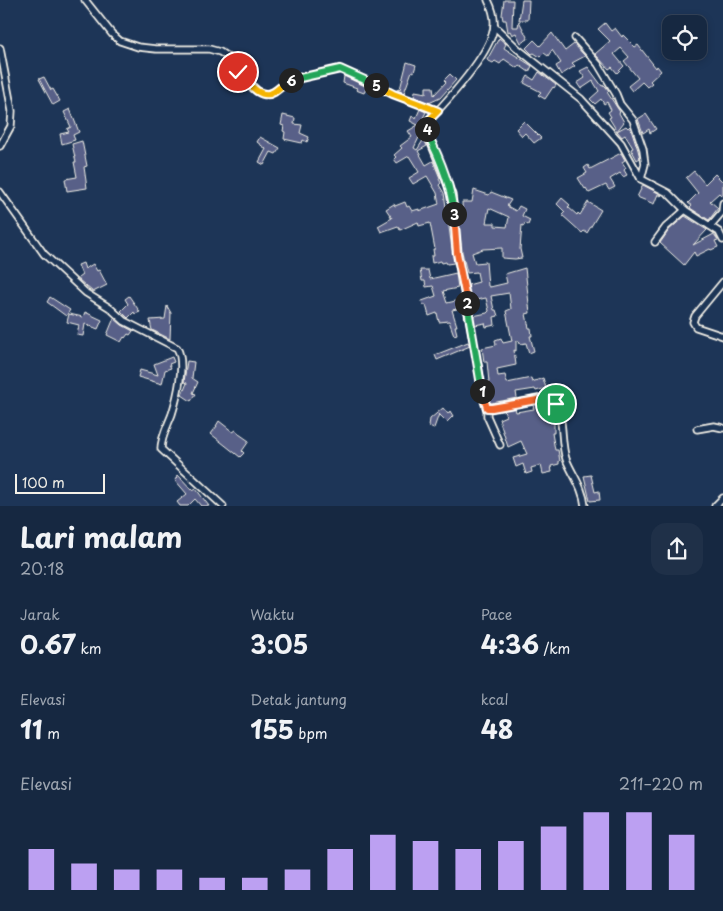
<!DOCTYPE html>
<html lang="id">
<head>
<meta charset="utf-8">
<style>
  :root { --surface:#162841; --page:#1f3048; --text:#f1f3f6; --muted:#9ea6b1; --line:#35445a; --accent:#bca0f2 }
  body { margin:0; font-family:"Playpen Sans",sans-serif; background:var(--page); color:var(--text); height:100vh; display:flex; flex-direction:column; font-size:19px; white-space:nowrap }
  * { box-sizing:border-box; margin:0 }
  p { font-size:16px; color:var(--muted) }
  .icon { flex:none; width:28px; height:28px; fill:none; stroke:currentColor; stroke-width:2; stroke-linecap:round; stroke-linejoin:round }
  .map { position:relative; height:506px; overflow:hidden }
  .sheet { display:flex; flex-direction:column; background:var(--surface); flex:1 }
  .sheet>* { flex:none }
  .fabs { position:absolute; left:662px; top:15px; display:grid; gap:10px }
  .fabs a { display:grid; place-items:center; width:45px; height:45px; border-radius:10px; background:var(--surface); box-shadow:0 2px 8px #0003,0 0 0 1px var(--line); font-size:25px }
  .scale { position:absolute; left:15px; bottom:12px; width:90px; box-sizing:border-box; padding-left:5px; border:2px solid #f4f1e8; border-top:0; font-size:14px; line-height:18px; white-space:nowrap; color:#f4f1e8; -webkit-text-stroke:4px #1d3557; paint-order:stroke }
  .pin { position:absolute; display:grid; place-items:center; width:42px; height:42px; color:#fff; margin:-21px; border:2px solid #fff; border-radius:50%; box-shadow:0 1px 5px #0007 }
  .km { position:absolute; width:25px; height:25px; margin:-12px; border-radius:50%; background:#222; color:#fff; font-size:14px; line-height:25px; text-align:center }
  .round { display:grid; place-items:center; flex:none; width:52px; height:52px; border-radius:15px; background:var(--page) }
  .head { display:flex; align-items:center; justify-content:space-between; height:85px; padding:0 20px }
  h1 { font-size:28px; font-weight:700; line-height:38px }
  .stats { display:grid; grid-template-columns:repeat(3,1fr); gap:8px; height:85px; padding:5px 20px }
  .stats div { display:grid; align-content:center }
  .stats b { font-size:25px; font-weight:700 }
  .stats small { font-size:14px; font-weight:400 }
  .stats p { font-size:14px }
  .chart { height:140px; padding:10px 20px }
  .chart p { display:flex; justify-content:space-between }
  .chart svg { width:100%; height:90px; margin-top:5px; stroke:var(--accent); stroke-width:6 }
  .map>svg:first-child { display:block }
</style>
</head>
<body>
<div class="map">
<svg width="723" height="506" viewBox="0 0 723 506">
  <rect width="100%" height="100%" fill="#1d3557"/>
  <filter id="ink" filterUnits="userSpaceOnUse"><feTurbulence type="fractalNoise" baseFrequency=".02" numOctaves="2"/><feDisplacementMap in="SourceGraphic" scale="10" xChannelSelector="R" yChannelSelector="G"/><feConvolveMatrix kernelMatrix="1 2 1 2 8 2 1 2 1" color-interpolation-filters="sRGB"/></filter>
  <g filter="url(#ink)">
    <g fill="#586188" stroke="#f4f1e8" fill-rule="evenodd">
      <polygon points="504,0 513,0 512,27 518,27 519,21 528,39 521,43 516,33 512,35 510,31 508,32 506,20 503,20 502,15"/>
      <polygon points="522,0 529,0 528,20 519,20"/>
      <polygon points="605,23 611,31 615,28 622,37 623,35 635,47 638,45 656,68 657,66 661,71 650,81 652,83 647,87 642,82 632,91 628,86 638,78 624,61 629,57 621,48 614,54 624,66 617,73 612,67 609,69 595,54 610,41 598,29"/>
      <polygon points="552,33 565,51 574,44 585,56 572,63 575,66 561,75 556,66 561,63 552,50 548,56 544,53 540,57 534,53 532,54 526,48 534,40 540,46"/>
      <polygon points="499,38 506,44 504,48 532,66 529,72 519,65 517,68 504,59 500,64 495,61 493,63 487,60"/>
      <polygon points="407,62 416,65 414,72 412,71 404,93 397,90 398,88 400,89"/>
      <polygon points="588,67 602,86 604,85 606,87 609,91 607,92 620,112 619,113 624,122 617,131 609,118 611,117 608,112 611,110 607,102 604,104 601,99 595,104 590,99 599,91 593,81 581,89 577,83 585,78 580,71"/>
      <polygon points="539,72 556,85 554,88 553,87 545,99 538,95 541,92 524,83 528,76 534,80"/>
      <polygon points="450,74 456,80 440,98 429,103 414,97 415,91 426,93 426,87 433,87 434,95 446,82 444,80"/>
      <polygon points="344,76 367,87 364,93 356,90 357,88 343,83"/>
      <polygon points="44,77 51,90 53,89 60,101 53,105 39,79"/>
      <polygon points="70,109 79,132 73,135 75,140 62,144 60,134 69,132 67,129 71,127 64,112"/>
      <polygon points="420,109 426,112 423,118 424,118 423,129 414,148 417,150 424,139 427,146 418,151 426,165 433,161 440,178 439,179 441,183 439,185 444,193 446,207 448,207 449,220 448,220 454,263 447,264 446,262 442,263 441,261 432,263 431,256 434,256 433,249 435,249 430,223 419,226 418,222 400,230 398,226 381,232 378,226 392,218 386,209 394,204 395,206 405,202 407,207 409,206 412,211 419,209 419,211 439,204 437,193 427,176 413,184 409,178 419,172 409,156 397,163 394,159 396,157 394,155 402,148 400,146 412,137 408,131 418,125 410,121 412,116 416,118"/>
      <polygon points="646,114 656,129 650,133 649,129 643,133 638,119"/>
      <polygon points="283,115 295,118 294,124 302,125 300,133 309,137 307,142 303,140 302,143 284,139 285,132 283,131 284,126 281,125"/>
      <polygon points="524,121 541,138 534,143 525,133 522,136 516,129"/>
      <polygon points="626,126 628,128 630,126 638,150 640,158 637,160 631,149 633,148 625,135 622,137 617,131"/>
      <polygon points="260,137 280,148 276,154 271,152 264,165 259,162 266,149 257,142"/>
      <polygon points="82,141 87,166 84,167 87,188 67,191 65,179 77,177 74,162 76,162 72,144"/>
      <polygon points="621,153 625,160 622,162 626,168 624,170 627,175 623,177 620,173 610,179 615,187 609,190 606,185 589,193 586,188 585,189 578,178 587,173 584,168 588,165 590,169"/>
      <polygon points="694,171 705,184 715,174 723,182 723,197 719,193 710,201 718,208 709,220 690,208 692,206 688,203 698,193 686,178"/>
      <polygon points="643,185 662,195 661,196 658,194 654,204 637,197"/>
      <path d="M474,190L489,195L491,192L511,200L507,206L516,211L519,206L525,209L522,216L530,220L528,225L525,223L524,226L522,225L520,249L522,258L515,259L502,258V248L483,249L472,253L475,263L486,262L488,286L490,287L507,283L505,274L525,268L530,313L526,314L529,328H531L532,336H530L534,351L529,353L526,343L520,344L519,341H516V351L514,350L516,365L497,369L498,376L505,375L507,383L531,378L532,382L543,378L546,388L536,391L535,389L516,392L517,398L492,403L489,402L486,386L487,382H489L487,362H484L482,348L496,345L495,340L501,338L503,343L512,341L506,311L511,309L509,293L491,296L494,310H496L498,316L494,317L495,325L486,327L485,323L475,325L473,316L487,313L489,311L486,298L471,301L468,285L479,282L477,272L467,273L462,252L459,222H463L462,202H472ZM489,208L509,217L507,227L495,226V223H486Z"/>
      <polygon points="562,198 570,205 568,207 577,215 578,213 580,215 588,202 601,210 587,233 584,231 582,233 562,215 565,212 557,204"/>
      <polygon points="685,216 707,230 693,245 714,234 718,240 715,241 718,247 711,250 710,249 696,256 694,252 684,265 660,243 669,230"/>
      <polygon points="83,263 85,269 93,264 97,271 99,270 107,285 93,292 79,280 78,278 82,275 78,265"/>
      <polygon points="420,270 428,270 430,279 456,273 458,288 443,291 447,303 460,300 461,305 456,306 457,309 452,310 457,326 455,326 457,334 454,335 449,321 439,322 437,313 429,316 426,305 423,305 422,301 436,296 433,286 426,287 425,281 422,281"/>
      <polygon points="129,296 140,312 135,314 134,312 128,318 121,311 128,304 125,299"/>
      <polygon points="50,297 70,310 66,316 47,302"/>
      <polygon points="167,306 171,313 170,339 152,330 151,326 150,320 165,319"/>
      <polygon points="85,312 102,320 98,329 85,324 83,336 77,335 79,325 67,322 69,314 83,317"/>
      <polygon points="114,318 122,325 133,331 130,335 128,334 125,338 124,337 121,342 107,335"/>
      <polygon points="468,342 470,346 437,360 435,355"/>
      <polygon points="172,357 174,362 169,364 171,368 165,370 162,384 138,377 140,370 158,375 154,364"/>
      <polygon points="187,361 194,362 192,378 198,382 193,393 196,394 191,401 182,395 187,383 184,382"/>
      <polygon points="541,404 543,418 546,417 546,420 550,421 554,420 554,433 552,433 555,450 558,450 560,461 559,461 559,464 551,466 552,472 543,474 541,465 531,468 532,472 526,474 523,464 516,467 513,458 527,454 521,441 508,447 499,419 506,416 504,410 515,408 516,412 534,409 533,405"/>
      <polygon points="443,408 448,414 450,411 453,416 447,422 439,414 434,428 429,426 430,419"/>
      <polygon points="219,421 233,432 236,430 239,434 249,441 242,451 244,453 240,457 211,434 217,426 216,426"/>
      <polygon points="178,475 193,491 196,489 209,506 201,506 195,499 188,506 180,506 177,502 187,494 175,480"/>
      <polygon points="591,475 595,492 599,491 600,500 590,501 584,476"/>
    </g>
    <g fill="none" stroke-linecap="round" stroke-linejoin="round">
      <defs>
        <g id="minor">
          <path d="M85,0L112,34L120,41L138,47L156,49H209L220,52L226,56L257,91C274,99 277,87 291,80L340,69L393,94L438,111"/>
          <path d="M488,0C492,8 495,17 494,26C492,52 447,101 428,121L427,133L452,195L457,253L485,404L487,408H492L543,398H548L554,401C565,418 560,441 566,459C573,476 583,487 585,506"/>
          <polyline points="494,26 518,49 581,99 621,143 641,179 668,193 685,210 719,232 723,240"/>
          <polyline points="575,38 598,64 616,94 620,104 633,120 643,149 645,164 641,179"/>
          <polyline points="0,48 12,111 11,126 0,146"/>
          <path d="M0,192L44,254L86,293L110,308L124,321L177,348C186,363 177,398 172,414C168,425 161,437 161,449L223,506"/>
          <polyline points="710,226 722,212 723,203"/>
          <polyline points="655,242 666,227 685,210"/>
          <polyline points="723,282 695,316 693,322 696,327 723,336"/>
          <polyline points="487,408 487,416 500,445"/>
          <polyline points="697,429 714,426 723,428"/>
          <polyline points="715,506 723,498"/>
        </g>
      </defs>
      <use href="#minor" stroke="#f4f1e8" stroke-width="9"/>
      <use href="#minor" stroke="#1d3557" stroke-width="5.5"/>
    </g>
  </g>
  <g fill="none" stroke-linecap="round" stroke-linejoin="round" filter="url(#ink)">
    <defs>
      <polyline id="split-1" points="482,391 487,408 492,408 548,398 556,404"/>
      <polyline id="split-2" points="467,303 482,391"/>
      <polyline id="split-3" points="454,214 457,253 467,303"/>
      <path id="split-4" d="M427,129V133C440,158 451,185 454,214"/>
      <polyline id="split-5" points="376,85 393,94 438,111 428,121 427,129"/>
      <polyline id="split-6" points="291,80 340,69 376,85"/>
      <path id="split-7" d="M238,72C247,81 260,101 274,92C280,88 284,83 291,80"/>
    </defs>
    <use href="#split-1" stroke="#fff" stroke-width="10"/>
    <use href="#split-2" stroke="#fff" stroke-width="10"/>
    <use href="#split-3" stroke="#fff" stroke-width="10"/>
    <use href="#split-4" stroke="#fff" stroke-width="10"/>
    <use href="#split-5" stroke="#fff" stroke-width="10"/>
    <use href="#split-6" stroke="#fff" stroke-width="10"/>
    <use href="#split-7" stroke="#fff" stroke-width="10"/>
    <use href="#split-1" stroke="#f0652b" stroke-width="6"/>
    <use href="#split-2" stroke="#22a559" stroke-width="6"/>
    <use href="#split-3" stroke="#f0652b" stroke-width="6"/>
    <use href="#split-4" stroke="#22a559" stroke-width="6"/>
    <use href="#split-5" stroke="#f5b400" stroke-width="6"/>
    <use href="#split-6" stroke="#22a559" stroke-width="6"/>
    <use href="#split-7" stroke="#f5b400" stroke-width="6"/>
  </g>
</svg>
<div class="fabs">
<a><svg class="icon" aria-label="locate" viewBox="0 0 24 24"><circle cx="12" cy="12" r="6"/><path d="M12 2v4M12 18v4M2 12h4M18 12h4"/></svg></a>
</div>
<div class="scale">100 m</div>
<div class="pin" style="left:556px;top:404px;background:#1e9e55"><svg class="icon" aria-label="arrive" viewBox="0 0 24 24"><path d="M6 21V4h12l-3 4 3 4H6"/></svg></div>
<div class="pin" style="left:238px;top:72px;background:#d93025"><svg class="icon" aria-label="check" viewBox="0 0 24 24"><path d="M5 12l5 5 9-10"/></svg></div>
<b class="km" style="left:482px;top:391px">1</b>
<b class="km" style="left:467px;top:303px">2</b>
<b class="km" style="left:454px;top:214px">3</b>
<b class="km" style="left:427px;top:129px">4</b>
<b class="km" style="left:376px;top:85px">5</b>
<b class="km" style="left:291px;top:80px">6</b>
</div>
<section class="sheet">
<div class="head"><div><h1>Lari malam</h1><p>20:18</p></div><a class="round"><svg class="icon" aria-label="share" viewBox="0 0 24 24"><path d="M12 15V3M7 8l5-5 5 5M5 13v7h14v-7"/></svg></a></div>
<div class="stats">
<div><p>Jarak</p><b>0.67<small> km</small></b></div>
<div><p>Waktu</p><b>3:05</b></div>
<div><p>Pace</p><b>4:36<small> /km</small></b></div>
</div>
<div class="stats">
<div><p>Elevasi</p><b>11<small> m</small></b></div>
<div><p>Detak jantung</p><b>155<small> bpm</small></b></div>
<div><p>kcal</p><b>48</b></div>
</div>
<div class="chart"><p><span>Elevasi</span>211–220 m</p>
<svg viewBox="0 0 160 44" preserveAspectRatio="none"><path d="M5 44V24M15 44V31M25 44V34M35 44V34M45 44V38M55 44V38M65 44V34M75 44V24M85 44V17M95 44V20M105 44V24M115 44V20M125 44V13M135 44V6M145 44V6M155 44V17"/></svg>
</div>
</section>
</body>
</html>
